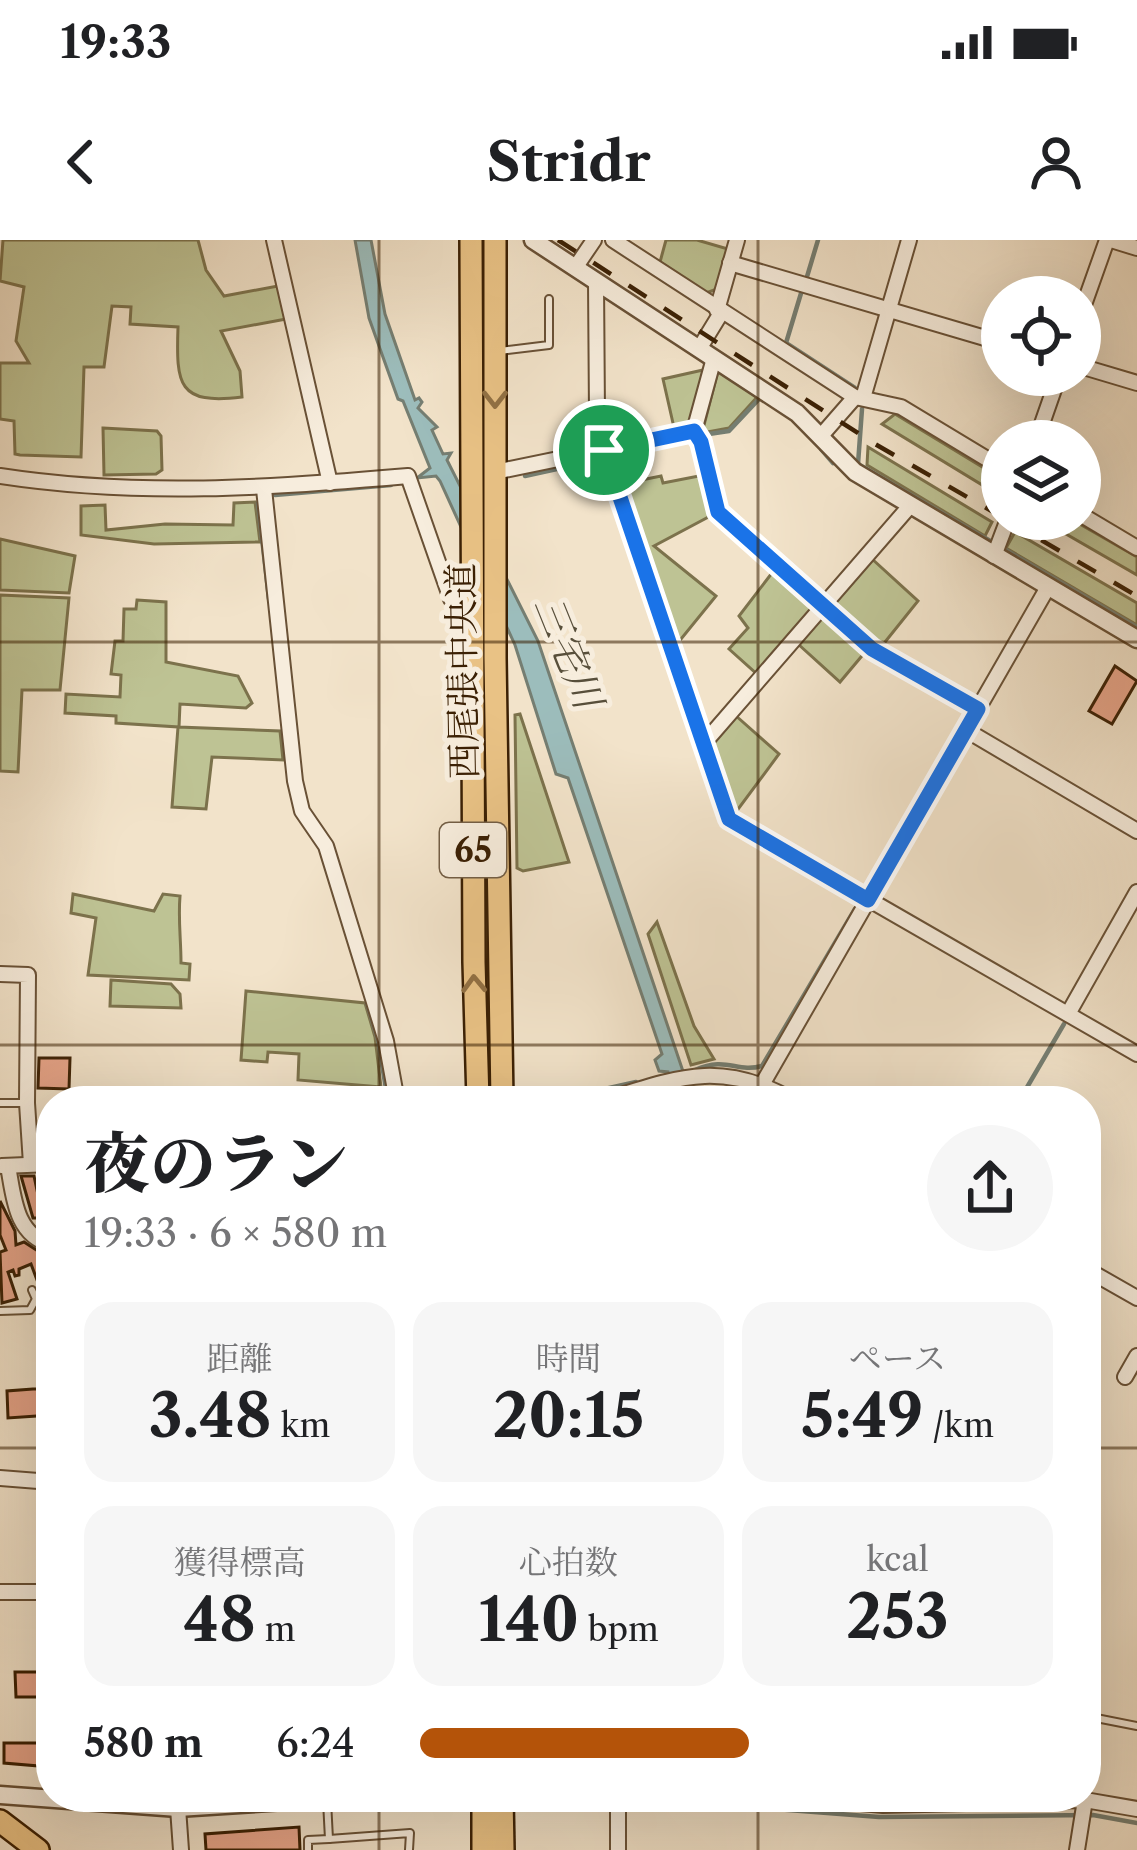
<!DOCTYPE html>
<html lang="ja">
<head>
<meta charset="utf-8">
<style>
  :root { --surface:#fff; --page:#f6f6f6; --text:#202124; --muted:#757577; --accent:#b45309 }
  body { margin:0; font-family:"Libre Caslon Text","Noto Serif JP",serif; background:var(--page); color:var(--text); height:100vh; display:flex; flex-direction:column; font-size:45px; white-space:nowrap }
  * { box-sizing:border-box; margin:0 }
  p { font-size:39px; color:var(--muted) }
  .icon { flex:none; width:66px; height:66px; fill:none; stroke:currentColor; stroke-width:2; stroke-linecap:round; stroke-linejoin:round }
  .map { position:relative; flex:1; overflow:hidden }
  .side { position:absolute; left:36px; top:846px; width:1065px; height:726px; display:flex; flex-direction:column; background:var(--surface); border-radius:48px; box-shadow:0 12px 48px #0002 }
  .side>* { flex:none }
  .fabs { position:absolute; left:981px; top:36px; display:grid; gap:24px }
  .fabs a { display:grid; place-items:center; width:120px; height:120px; border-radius:50%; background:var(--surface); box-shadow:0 12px 48px #0002; font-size:60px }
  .pin { position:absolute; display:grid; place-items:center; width:102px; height:102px; color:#fff; margin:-51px; border:6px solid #fff; border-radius:50%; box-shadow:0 3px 12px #0007 }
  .round { display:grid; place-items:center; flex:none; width:126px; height:126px; border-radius:63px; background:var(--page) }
  .summary { display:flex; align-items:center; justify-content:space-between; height:204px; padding:0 48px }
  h1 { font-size:66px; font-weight:800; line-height:90px }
  .stats { display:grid; grid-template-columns:repeat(3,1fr); gap:18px; height:204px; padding:12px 48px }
  .stats div { display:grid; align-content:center; border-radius:30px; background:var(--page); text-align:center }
  .stats b { font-size:60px; font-weight:800 }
  .stats small { font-size:33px; font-weight:400 }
  .stats p { font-size:33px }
  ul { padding:0 48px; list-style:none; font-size:39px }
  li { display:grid; grid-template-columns:192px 144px 1fr; align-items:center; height:90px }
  li i { height:30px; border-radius:15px; background:var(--accent) }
  .status { display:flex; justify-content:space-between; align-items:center; height:84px; padding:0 60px; background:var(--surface); direction:ltr }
  .status svg { height:33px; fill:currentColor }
  header { display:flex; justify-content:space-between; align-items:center; height:156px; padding:0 48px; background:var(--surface); font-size:54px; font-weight:800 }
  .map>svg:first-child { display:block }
</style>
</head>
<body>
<div class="status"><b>19:33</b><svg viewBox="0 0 49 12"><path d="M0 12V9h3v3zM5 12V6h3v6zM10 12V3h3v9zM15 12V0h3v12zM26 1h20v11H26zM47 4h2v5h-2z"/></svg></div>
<header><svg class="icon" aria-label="back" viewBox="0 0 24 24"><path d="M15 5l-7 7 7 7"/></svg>Stridr<svg class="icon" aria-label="person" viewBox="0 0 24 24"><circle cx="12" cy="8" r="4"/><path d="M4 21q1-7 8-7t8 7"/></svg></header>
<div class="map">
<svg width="1137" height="1610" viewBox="0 0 1137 1610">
  <rect width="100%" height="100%" fill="#f2e3ca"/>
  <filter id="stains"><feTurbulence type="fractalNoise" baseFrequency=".00167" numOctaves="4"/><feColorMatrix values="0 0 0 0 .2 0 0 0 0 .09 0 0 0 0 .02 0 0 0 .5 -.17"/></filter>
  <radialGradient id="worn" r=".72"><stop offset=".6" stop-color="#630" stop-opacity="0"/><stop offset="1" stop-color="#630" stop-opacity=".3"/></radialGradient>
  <g fill="#bec394" stroke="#7c724c" stroke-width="3">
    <path d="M3,0H198L206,30L224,56L278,46L286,79L221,91L240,131L242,157C178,165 176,145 178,87L130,84L131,67L112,66L104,127H84L81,217L20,215L15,214L14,181L0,179V123H29L16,101L24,47L0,41Z"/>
    <polygon points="666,0 697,0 728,9 717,49 706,53 660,22"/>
    <polygon points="703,130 694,178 675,192 663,139"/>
    <polygon points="718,131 759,155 729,188 702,193"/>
    <polygon points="895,174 1002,239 1002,257 882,184"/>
    <polygon points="103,188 157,191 161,196 162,230 156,234 104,235"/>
    <polygon points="868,207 992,282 985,296 867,225"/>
    <polygon points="704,235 714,274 654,306 716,356 677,404 622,244 661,236 663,243"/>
    <polygon points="255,262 260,302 154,304 81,295 81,266 105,265 106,290 165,284 233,285 234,263"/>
    <polygon points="1040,279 1071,279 1137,317 1137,335"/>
    <polygon points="1015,292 1137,363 1137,385 1006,308"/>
    <polygon points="0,299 75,316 69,353 0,350"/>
    <polygon points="871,318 918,361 881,407 836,369 836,359"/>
    <polygon points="775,329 814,363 814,369 757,434 729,409 748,388 739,376"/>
    <polygon points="0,355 69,358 60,450 22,450 18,532 0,531"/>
    <polygon points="137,360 166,362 166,422 238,436 252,463 246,468 180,464 179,487 280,491 283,520 212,517 206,569 172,567 178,487 116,483 116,476 65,473 66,454 120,457 121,435 111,434 115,401 123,401 124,369 136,369"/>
    <polygon points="822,377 830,377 866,411 840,442 798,404"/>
    <polygon points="520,474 569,622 523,631 517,628 515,475"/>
    <polygon points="735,475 779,514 733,576 712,509 716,497"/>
    <path d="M73,654L154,671L163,654L180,656C178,679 181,699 181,723L190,724L189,740L88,735L96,678L71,673Z"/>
    <polygon points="657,682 694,786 714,819 691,825 648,694"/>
    <polygon points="111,740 171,744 180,754 181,768 110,766"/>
    <polygon points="246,751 365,763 375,797 381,847 298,840 299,814 268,812 267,822 241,820"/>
  </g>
  <polygon fill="#9cbdbc" stroke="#757e72" stroke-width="3" points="355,0 371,0 385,74 415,160 419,158 422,162 418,168 437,187 432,190 443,214 451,213 447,220 538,401 693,861 676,861 668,832 659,831 655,820 662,814 568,538 556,534 515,405 440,241 436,236 417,238 430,228 403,161 398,159 369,78"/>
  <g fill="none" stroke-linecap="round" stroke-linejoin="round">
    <g stroke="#757e72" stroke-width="4.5">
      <polyline points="806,40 818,0"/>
      <polyline points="802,50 786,103 855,148"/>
      <polyline points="862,169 858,224 992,302"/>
      <polyline points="709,194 729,191 760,158 763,159"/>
      <polyline points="821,209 833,223"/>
      <polyline points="620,215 678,201"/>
      <polyline points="525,236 598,220"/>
      <polyline points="275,255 391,245"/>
      <polyline points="258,263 269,359"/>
      <polyline points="1006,310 1137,387"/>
      <polyline points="367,763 378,800 388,861"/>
      <path d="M695,830C727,816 736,833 762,826L855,669"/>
      <polyline points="551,861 636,842"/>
      <polyline points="1019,861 1064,784"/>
      <polyline points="622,1557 879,1577 1093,1575 1137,1583"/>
    </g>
  </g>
  <g fill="#e8a58a" stroke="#3b2004" stroke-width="3">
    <polygon points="1115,426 1137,441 1112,484 1089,471"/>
    <polygon points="39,818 70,818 69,849 38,848"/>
    <polygon points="21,936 34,936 38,955 49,955 50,978 33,978"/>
    <polygon points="0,961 15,991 16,1005 24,1002 41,1013 51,1039 51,1044 40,1048 31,1024 19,1029 19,1035 15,1036 13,1030 8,1032 17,1059 2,1063 0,1012 6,1010 0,995"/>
    <polygon points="33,1149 51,1149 51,1175 8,1178 7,1151"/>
    <polygon points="15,1432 51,1432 51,1457 16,1457"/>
    <polygon points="4,1503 38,1503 38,1509 47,1509 51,1527 4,1523"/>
    <polygon points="299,1587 300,1610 206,1610 205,1594"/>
  </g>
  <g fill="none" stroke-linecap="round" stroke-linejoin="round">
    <defs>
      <g id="service">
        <polyline points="499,111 549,105 549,59"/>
        <polyline points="0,863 26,863"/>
        <polyline points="36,1059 51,1054"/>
        <polyline points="0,1071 30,1070 36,1059 32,1050"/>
        <polyline points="1086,1476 1137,1486"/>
        <polyline points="329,1599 410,1593 409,1610"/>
        <polyline points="308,1610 308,1600 329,1599 327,1561"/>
      </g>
      <g id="minor">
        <polyline points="274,0 330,243"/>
        <polyline points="613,0 855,157 901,167 1002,228"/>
        <polyline points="1111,0 1137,8"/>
        <polyline points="730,23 1002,103"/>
        <polyline points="575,28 594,0"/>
        <polyline points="596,42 597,174 604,210 729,579 1137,814"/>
        <polyline points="717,70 737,0"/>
        <polyline points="1080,76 1107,0"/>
        <polyline points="699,109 721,73"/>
        <polyline points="1080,126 1137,143"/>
        <polyline points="863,158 909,0"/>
        <polyline points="694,191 701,202 718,272 872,409 978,469"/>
        <polyline points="820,197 855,157"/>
        <polyline points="1036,201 1059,135"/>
        <polyline points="495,232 694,191 714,118"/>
        <path d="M0,236C136,257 271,248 408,236L451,359L472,374"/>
        <polyline points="264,249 295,541 302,571 326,606 386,801 397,861"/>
        <polyline points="1080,274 1137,308"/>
        <polyline points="994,316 1008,279"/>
        <polyline points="966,490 1137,591"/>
        <polyline points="705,502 909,267"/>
        <polyline points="0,734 28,735 27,863 31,924"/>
        <polyline points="1068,774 1137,652"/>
        <polyline points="763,843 1048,347"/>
        <path d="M602,861C678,837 721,819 794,861"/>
        <polyline points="2,926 51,924"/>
        <path d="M8,926C14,958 15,994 51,1005"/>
        <polyline points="1086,1029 1137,1058"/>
        <polyline points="1125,1137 1137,1116"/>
        <polyline points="0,1238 51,1242"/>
        <polyline points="0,1352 51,1352"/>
        <polyline points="618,1557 618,1610"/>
        <polyline points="794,1557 883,1565 1085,1560 1137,1569"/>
        <polyline points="178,1568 181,1610"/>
        <polyline points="1077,1610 1085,1560"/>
      </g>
      <g id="tertiary">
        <polyline points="533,0 797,173 855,232 1137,399"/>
        <polyline points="0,1555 178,1568 347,1557"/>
      </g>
      <g id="primary">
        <polyline points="471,0 474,722 478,861"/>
        <polyline points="495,0 495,418 502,861"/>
        <polyline points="483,1557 483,1610"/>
        <polyline points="502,1557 503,1610"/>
        <polyline points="0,1581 38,1610"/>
      </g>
    </defs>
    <use href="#service" stroke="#695136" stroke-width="10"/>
    <use href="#minor" stroke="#695136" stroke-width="18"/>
    <use href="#tertiary" stroke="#695136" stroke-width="21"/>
    <use href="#primary" stroke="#3b2004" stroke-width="26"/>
    <use href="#service" stroke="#f7eddd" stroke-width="6"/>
    <use href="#minor" stroke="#f7eddd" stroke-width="14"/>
    <use href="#tertiary" stroke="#f7eddd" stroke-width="16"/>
    <use href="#primary" stroke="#e9c285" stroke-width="21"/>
    <g stroke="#3b2004" stroke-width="4.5" stroke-dasharray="21 21" stroke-linecap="butt">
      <polyline points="558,0 875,204 1002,277"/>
      <polyline points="1005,279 1137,356"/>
    </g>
  </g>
  <defs><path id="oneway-chevron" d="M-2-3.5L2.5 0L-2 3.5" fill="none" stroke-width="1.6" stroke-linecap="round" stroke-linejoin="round" transform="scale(3)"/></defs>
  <g stroke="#927144">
    <use href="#oneway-chevron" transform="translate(495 159) rotate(90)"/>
    <use href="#oneway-chevron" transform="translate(474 744) rotate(-92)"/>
  </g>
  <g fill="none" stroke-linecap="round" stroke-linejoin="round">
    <defs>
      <polygon id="route" points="694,191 701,202 718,272 872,409 978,469 868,660 729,579 604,210"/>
    </defs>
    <use href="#route" stroke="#fff" stroke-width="24"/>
    <use href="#route" stroke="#1a73e8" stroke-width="15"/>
  </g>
  <path fill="none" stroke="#3b2004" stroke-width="3" stroke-opacity="0.55" d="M379,0V861M758,0V861M0,402H1137M0,805H1137M0,1208H51M1086,1208H1137M379,1557V1610M758,1557V1610"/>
  <g text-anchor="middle" stroke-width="10" stroke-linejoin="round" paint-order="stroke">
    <rect fill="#f7eddd" stroke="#735e45" stroke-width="3" x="440" y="583" width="66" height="54" rx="9"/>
    <g font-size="33" font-weight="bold" fill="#3b2004">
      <text x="473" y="622">65</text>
    </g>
    <g font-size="36" fill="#3b2004" stroke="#f7eddd">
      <text transform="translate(462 431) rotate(-91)" y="13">西尾張中央道</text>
    </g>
    <g font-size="39" font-style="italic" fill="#584f3b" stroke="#f7eddd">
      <text transform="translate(569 412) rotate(68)" y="14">三宅川</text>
    </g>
  </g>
  <rect width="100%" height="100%" filter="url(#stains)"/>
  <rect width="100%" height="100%" fill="url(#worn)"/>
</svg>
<div class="fabs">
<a><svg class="icon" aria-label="locate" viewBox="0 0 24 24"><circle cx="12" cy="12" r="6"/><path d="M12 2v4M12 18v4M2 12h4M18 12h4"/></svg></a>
<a><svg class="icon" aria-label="layers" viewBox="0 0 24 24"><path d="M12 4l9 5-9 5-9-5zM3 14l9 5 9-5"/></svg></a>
</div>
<div class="pin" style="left:604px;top:210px;background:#1e9e55"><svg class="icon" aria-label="arrive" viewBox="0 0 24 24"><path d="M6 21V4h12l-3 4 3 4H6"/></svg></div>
<section class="side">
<div class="summary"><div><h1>夜のラン</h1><p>19:33 · 6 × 580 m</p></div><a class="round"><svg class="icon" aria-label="share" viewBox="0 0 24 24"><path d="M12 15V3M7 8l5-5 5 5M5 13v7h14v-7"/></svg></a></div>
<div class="stats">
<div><p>距離</p><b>3.48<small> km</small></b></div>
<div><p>時間</p><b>20:15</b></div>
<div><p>ペース</p><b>5:49<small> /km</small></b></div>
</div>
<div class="stats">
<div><p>獲得標高</p><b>48<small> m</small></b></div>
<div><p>心拍数</p><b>140<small> bpm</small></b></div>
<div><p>kcal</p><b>253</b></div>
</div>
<ul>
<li><b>580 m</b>6:24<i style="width:52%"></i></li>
</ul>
</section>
</div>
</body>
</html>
